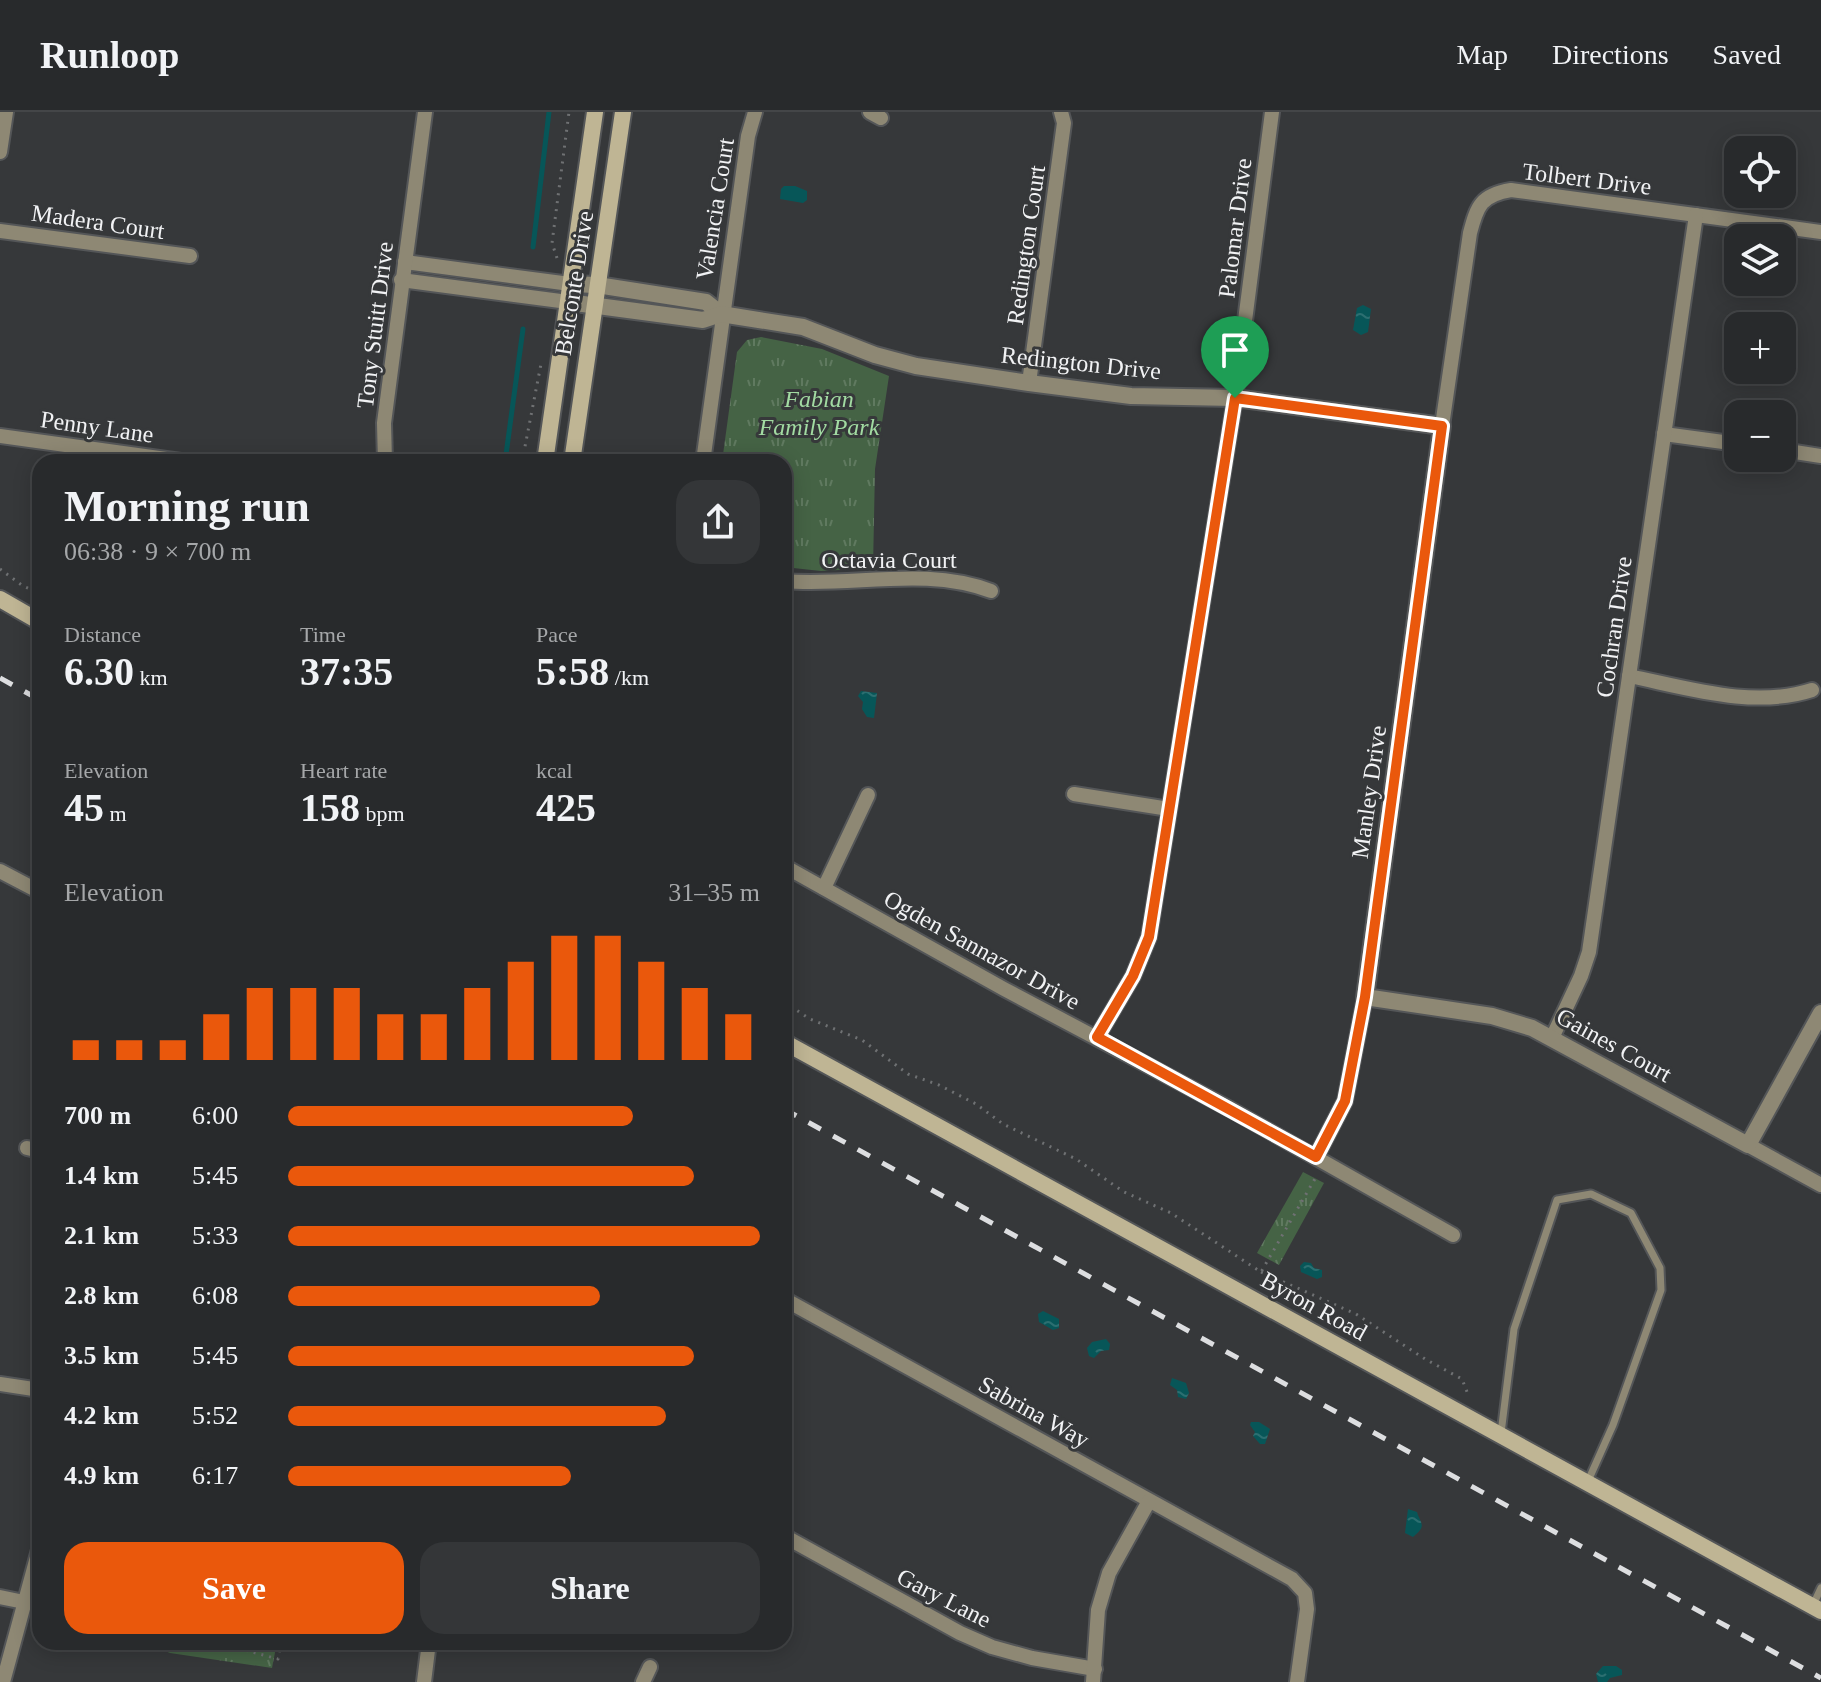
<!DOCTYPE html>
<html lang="en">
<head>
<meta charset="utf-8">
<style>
  :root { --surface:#282a2c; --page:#343638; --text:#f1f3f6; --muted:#a5a7a9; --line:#444648; --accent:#ea580c }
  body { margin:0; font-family:Georgia,serif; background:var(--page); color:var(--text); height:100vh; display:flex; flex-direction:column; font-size:30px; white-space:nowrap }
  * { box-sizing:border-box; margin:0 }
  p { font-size:26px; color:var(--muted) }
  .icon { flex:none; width:44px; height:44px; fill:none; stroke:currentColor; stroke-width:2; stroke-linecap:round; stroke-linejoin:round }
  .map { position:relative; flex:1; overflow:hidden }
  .sheet { position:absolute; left:32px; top:342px; width:760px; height:1196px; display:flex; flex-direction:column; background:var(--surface); border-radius:24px; box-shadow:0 4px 20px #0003,0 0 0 2px var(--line) }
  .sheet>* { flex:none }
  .buttons { position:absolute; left:1724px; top:24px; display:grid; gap:16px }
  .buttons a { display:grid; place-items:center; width:72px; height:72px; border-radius:16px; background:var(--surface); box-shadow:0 4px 20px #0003,0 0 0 2px var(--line); font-size:40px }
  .pin { position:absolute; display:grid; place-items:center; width:68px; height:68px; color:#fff; margin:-82px -34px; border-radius:50% 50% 50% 0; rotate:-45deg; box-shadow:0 0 8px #0007 }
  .pin .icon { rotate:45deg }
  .round { display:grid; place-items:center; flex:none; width:84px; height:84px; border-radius:24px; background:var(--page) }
  .headline { display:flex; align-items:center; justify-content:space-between; height:136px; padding:0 32px }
  h1 { font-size:44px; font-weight:600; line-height:60px }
  .metrics { display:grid; grid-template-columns:repeat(3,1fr); gap:12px; height:136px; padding:8px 32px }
  .metrics div { display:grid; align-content:center }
  .metrics b { font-size:40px; font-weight:600 }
  .metrics small { font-size:22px; font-weight:400 }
  .metrics p { font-size:22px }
  .chart { height:224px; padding:16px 32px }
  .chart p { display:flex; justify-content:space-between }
  .chart svg { width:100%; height:144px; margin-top:8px; stroke:var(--accent); stroke-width:6 }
  .primary-button { display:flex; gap:16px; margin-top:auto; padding:16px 32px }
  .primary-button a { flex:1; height:92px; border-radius:24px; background:var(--accent); color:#fff; font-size:32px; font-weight:600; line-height:92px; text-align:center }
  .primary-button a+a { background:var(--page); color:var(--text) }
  ul { padding:0 32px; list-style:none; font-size:26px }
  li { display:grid; grid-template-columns:128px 96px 1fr; align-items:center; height:60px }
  li i { height:20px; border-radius:10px; background:var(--accent) }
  header { display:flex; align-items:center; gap:48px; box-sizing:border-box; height:112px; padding:0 40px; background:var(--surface); border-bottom:2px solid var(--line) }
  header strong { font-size:38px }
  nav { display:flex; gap:44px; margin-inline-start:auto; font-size:28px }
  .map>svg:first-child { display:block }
</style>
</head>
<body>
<header>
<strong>Runloop</strong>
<nav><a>Map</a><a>Directions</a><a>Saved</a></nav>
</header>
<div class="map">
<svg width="1821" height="1570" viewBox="0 0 1821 1570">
  <defs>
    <pattern id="park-tufts" width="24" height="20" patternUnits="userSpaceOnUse" patternTransform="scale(2)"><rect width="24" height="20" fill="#456345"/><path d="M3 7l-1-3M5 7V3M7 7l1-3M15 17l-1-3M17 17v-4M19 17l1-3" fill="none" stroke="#607a60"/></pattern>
    <pattern id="water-ripples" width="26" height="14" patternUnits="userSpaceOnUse" patternTransform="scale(2)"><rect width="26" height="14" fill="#075658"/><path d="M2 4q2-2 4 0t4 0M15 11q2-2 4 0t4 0" fill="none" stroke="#2c6f71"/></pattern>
  </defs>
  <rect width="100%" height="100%" fill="#36383a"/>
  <g fill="url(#park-tufts)">
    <polygon points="761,225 822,237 889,264 875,357 873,456 821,459 784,455 784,350 722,350 737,240 747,228"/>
    <polygon points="1303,1060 1324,1071 1279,1153 1257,1141"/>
    <polygon points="143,1530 277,1530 272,1556 170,1541"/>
  </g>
  <g fill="url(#water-ripples)">
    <polygon points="784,74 795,74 807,79 807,88 803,91 780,87 781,77"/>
    <polygon points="1363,193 1371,197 1368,220 1361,223 1353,218 1357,196"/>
    <polygon points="861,579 877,581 874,606 867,605 862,597 863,590 858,584"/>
    <polygon points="1304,1150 1311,1151 1314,1156 1322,1158 1322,1165 1317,1167 1301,1160 1300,1154"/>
    <polygon points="1043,1199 1059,1207 1059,1216 1053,1218 1039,1210 1038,1202"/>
    <polygon points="1106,1227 1110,1232 1109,1238 1101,1239 1094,1246 1089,1244 1087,1236 1092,1230"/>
    <polygon points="1172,1266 1186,1271 1189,1281 1186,1287 1178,1285 1177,1278 1170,1273"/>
    <polygon points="1251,1310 1259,1310 1270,1317 1265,1332 1260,1332 1253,1324 1255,1320 1250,1313"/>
    <path d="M1408,1397L1417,1400C1421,1413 1427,1413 1413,1425L1405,1421Z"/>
    <polygon points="1603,1554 1616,1554 1622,1558 1622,1563 1610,1566 1607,1570 1598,1570 1596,1562"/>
  </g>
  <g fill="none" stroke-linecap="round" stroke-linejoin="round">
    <g stroke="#075658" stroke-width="5">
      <polyline points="533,135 549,0"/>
      <polyline points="505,350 523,217"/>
    </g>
    <defs>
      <g id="service">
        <polyline points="1501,1321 1514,1217 1557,1088 1591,1082 1631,1101 1660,1156 1661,1178 1613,1313 1588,1369"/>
        <polyline points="1813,1493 1821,1476"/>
      </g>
      <g id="minor">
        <polyline points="870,0 881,6"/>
        <polyline points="0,40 6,0"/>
        <polyline points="0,119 190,144"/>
        <polyline points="405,150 570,172"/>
        <polyline points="401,168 568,190"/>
        <polyline points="1029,271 1064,11 1061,0"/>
        <path d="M1442,314L1470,121C1477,94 1481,83 1511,78L1821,120"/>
        <polyline points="1664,322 1738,332"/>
        <polyline points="0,324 188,350"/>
        <polyline points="1782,338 1821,344"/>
        <polyline points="385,350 384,311 425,0"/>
        <polyline points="703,350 748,24 755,0"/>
        <path d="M784,469C853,475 925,454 991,479"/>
        <path d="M1629,564C1688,576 1754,597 1812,578"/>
        <polyline points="1074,682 1169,697"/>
        <polyline points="784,754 1004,877 1230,997 1453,1123"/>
        <polyline points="0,759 40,780"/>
        <polyline points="824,776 868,683"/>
        <polyline points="1097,925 1133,864 1149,825 1235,286 1272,0"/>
        <polyline points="1552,926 1581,864 1589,840 1696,103"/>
        <polyline points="1748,1033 1821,1073"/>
        <polyline points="27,1036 40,1039"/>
        <polyline points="1316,1045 1345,989 1365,885"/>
        <polyline points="784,1187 1292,1467 1305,1481 1307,1497 1297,1570"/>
        <polyline points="0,1272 40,1278"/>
        <polyline points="784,1424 960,1521 992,1535 1032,1546 1095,1557"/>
        <polyline points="0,1485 24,1490"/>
        <polyline points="3,1570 40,1434"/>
        <polyline points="424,1570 429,1530"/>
        <polyline points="643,1570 650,1555"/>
        <polyline points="1093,1570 1098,1498 1109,1461 1149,1389"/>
      </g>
      <g id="tertiary">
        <polyline points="570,172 597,173 706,190 721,202"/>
        <polyline points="568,190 703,208 721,202 803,215 875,243 916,254 1029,271 1131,284 1235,286 1442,314 1365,885 1492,904 1532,916 1748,1033 1821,901"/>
      </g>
      <g id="secondary">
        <polyline points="545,350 595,0"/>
        <polyline points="572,350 623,0"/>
        <polyline points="0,487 40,510"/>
        <polyline points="784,930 1821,1499"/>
      </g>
    </defs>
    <use href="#service" stroke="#545658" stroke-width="11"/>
    <use href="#minor" stroke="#545658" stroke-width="18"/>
    <use href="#tertiary" stroke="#545658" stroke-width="20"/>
    <use href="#secondary" stroke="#545658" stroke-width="20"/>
    <g stroke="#6f7173" stroke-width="3" stroke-dasharray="2 6" stroke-linecap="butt">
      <polyline points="557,146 552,131 569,0"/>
      <polyline points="522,350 541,252"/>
      <polyline points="0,457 23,474 40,481"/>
      <polyline points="784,890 810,907 862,928 908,962 939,973 976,992 1003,1012 1076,1047 1124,1080 1171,1101 1261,1160 1316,1065"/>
      <polyline points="1261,1160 1356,1202 1425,1247 1462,1267 1469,1285"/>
      <polyline points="215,1530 278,1547 281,1530"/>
    </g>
    <use href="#service" stroke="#8e8874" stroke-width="7"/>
    <use href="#minor" stroke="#8e8874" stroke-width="14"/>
    <use href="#tertiary" stroke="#8e8874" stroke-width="16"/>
    <use href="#secondary" stroke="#bfb594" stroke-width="16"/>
    <g stroke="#dddee0" stroke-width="5" stroke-dasharray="14 14" stroke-linecap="butt">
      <polyline points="0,566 40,588"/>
      <polyline points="784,997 1821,1566"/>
    </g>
  </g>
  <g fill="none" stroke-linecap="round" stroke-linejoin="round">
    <defs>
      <polygon id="route" points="1235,286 1442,314 1365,885 1345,989 1316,1045 1097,925 1133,864 1149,825"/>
    </defs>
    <use href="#route" stroke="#fff" stroke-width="16"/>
    <use href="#route" stroke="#ea580c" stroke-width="10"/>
  </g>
  <g text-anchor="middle" stroke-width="6" stroke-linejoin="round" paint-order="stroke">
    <g font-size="24" fill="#f1f2f4" stroke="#36383a">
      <text transform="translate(1587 67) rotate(7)" y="8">Tolbert Drive</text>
      <text transform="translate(715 97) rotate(-81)" y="8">Valencia Court</text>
      <text transform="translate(98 110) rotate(8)" y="8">Madera Court</text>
      <text transform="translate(1235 116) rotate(-83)" y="8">Palomar Drive</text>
      <text transform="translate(1026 133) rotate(-82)" y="8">Redington Court</text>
      <text transform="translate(574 171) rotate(-81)" y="8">Belconte Drive</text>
      <text transform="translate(375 213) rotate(-83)" y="8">Tony Stuitt Drive</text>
      <text transform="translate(1081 251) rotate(6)" y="8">Redington Drive</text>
      <text transform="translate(97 315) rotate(8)" y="8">Penny Lane</text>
      <text x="889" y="456">Octavia Court</text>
      <text transform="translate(1614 515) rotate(-82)" y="8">Cochran Drive</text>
      <text transform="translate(1369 680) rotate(-82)" y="8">Manley Drive</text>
      <text transform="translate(982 838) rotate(29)" y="8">Ogden Sannazor Drive</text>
      <text transform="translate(1614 933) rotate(29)" y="8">Gaines Court</text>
      <text transform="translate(1314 1194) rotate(29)" y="8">Byron Road</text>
      <text transform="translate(1034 1300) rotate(29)" y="8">Sabrina Way</text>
      <text transform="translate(944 1486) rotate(27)" y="8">Gary Lane</text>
    </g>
    <g font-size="24" font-style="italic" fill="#a2dba2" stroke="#36383a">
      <text x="819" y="295">Fabian<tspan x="819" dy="28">Family Park</tspan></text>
    </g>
  </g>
</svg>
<div class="buttons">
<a><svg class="icon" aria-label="locate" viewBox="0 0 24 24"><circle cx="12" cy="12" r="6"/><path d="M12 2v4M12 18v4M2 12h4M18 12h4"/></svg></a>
<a><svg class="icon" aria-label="layers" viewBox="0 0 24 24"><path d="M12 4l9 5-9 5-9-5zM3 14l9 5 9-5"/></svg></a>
<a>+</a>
<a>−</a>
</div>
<div class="pin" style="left:1235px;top:286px;background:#1e9e55"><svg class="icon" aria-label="arrive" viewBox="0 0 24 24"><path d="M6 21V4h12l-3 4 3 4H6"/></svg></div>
<section class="sheet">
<div class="headline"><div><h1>Morning run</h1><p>06:38 · 9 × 700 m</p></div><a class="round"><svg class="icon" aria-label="share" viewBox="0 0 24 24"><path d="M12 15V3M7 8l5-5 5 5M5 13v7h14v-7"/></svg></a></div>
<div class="metrics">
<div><p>Distance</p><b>6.30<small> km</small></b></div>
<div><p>Time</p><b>37:35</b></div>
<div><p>Pace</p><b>5:58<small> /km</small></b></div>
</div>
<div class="metrics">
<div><p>Elevation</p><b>45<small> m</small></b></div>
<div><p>Heart rate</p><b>158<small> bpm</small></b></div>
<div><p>kcal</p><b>425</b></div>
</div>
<div class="chart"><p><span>Elevation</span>31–35 m</p>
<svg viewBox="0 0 160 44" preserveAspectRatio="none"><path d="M5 44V38M15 44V38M25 44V38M35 44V30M45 44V22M55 44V22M65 44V22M75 44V30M85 44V30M95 44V22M105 44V14M115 44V6M125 44V6M135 44V14M145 44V22M155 44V30"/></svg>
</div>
<ul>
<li><b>700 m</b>6:00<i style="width:73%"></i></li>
<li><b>1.4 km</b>5:45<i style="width:86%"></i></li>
<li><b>2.1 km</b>5:33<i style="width:100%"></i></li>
<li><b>2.8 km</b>6:08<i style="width:66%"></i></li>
<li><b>3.5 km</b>5:45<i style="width:86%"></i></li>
<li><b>4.2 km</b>5:52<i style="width:80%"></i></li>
<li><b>4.9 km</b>6:17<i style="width:60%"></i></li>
</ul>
<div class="primary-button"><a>Save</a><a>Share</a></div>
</section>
</div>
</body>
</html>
